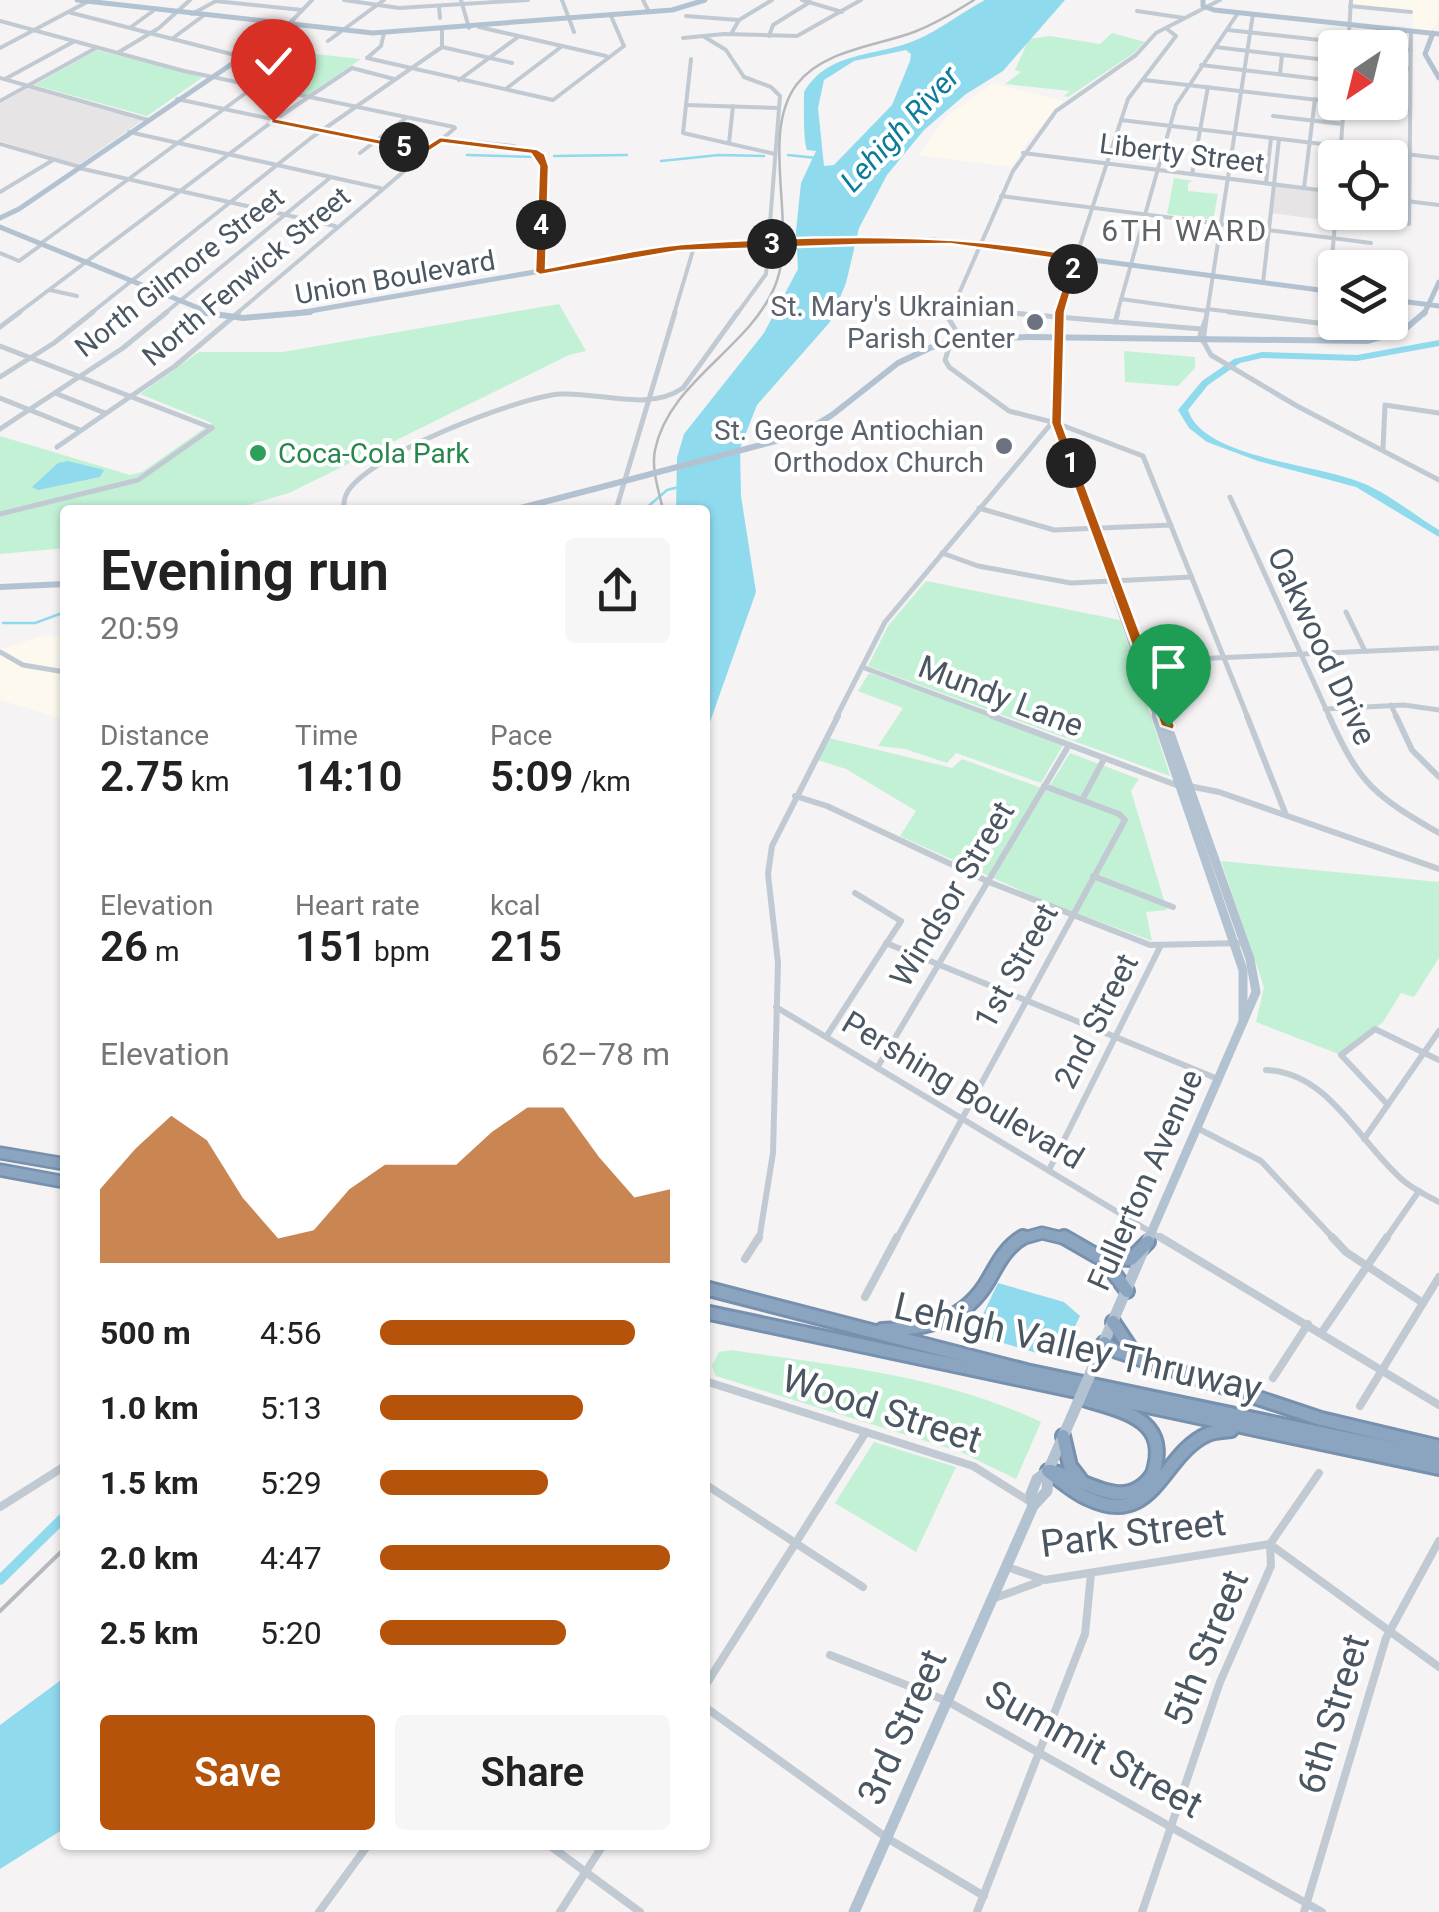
<!DOCTYPE html>
<html lang="en">
<head>
<meta charset="utf-8">
<style>
  :root { --surface:#fff; --page:#f6f6f6; --text:#222; --muted:#767676; --accent:#b45309 }
  body { margin:0; font-family:Roboto,sans-serif; background:var(--page); color:var(--text); height:100vh; display:flex; flex-direction:column; font-size:38px; white-space:nowrap }
  * { box-sizing:border-box; margin:0 }
  p { font-size:32px; color:var(--muted) }
  .icon { flex:none; width:55px; height:55px; fill:none; stroke:currentColor; stroke-width:2; stroke-linecap:round; stroke-linejoin:round }
  .map { position:relative; flex:1; overflow:hidden }
  .drawer { position:absolute; left:60px; top:505px; width:650px; height:1345px; display:flex; flex-direction:column; background:var(--surface); border-radius:10px; box-shadow:0 2px 8px #0004 }
  .drawer>* { flex:none }
  .needle { width:65px; rotate:215deg }
  .controls { position:absolute; left:1318px; top:30px; display:grid; gap:20px }
  .controls a { display:grid; place-items:center; width:90px; height:90px; border-radius:10px; background:var(--surface); box-shadow:0 2px 8px #0004; font-size:50px }
  .pin { position:absolute; display:grid; place-items:center; width:85px; height:85px; color:#fff; margin:-102px -42px; border-radius:50% 50% 50% 0; rotate:-45deg; box-shadow:0 0 10px #0007 }
  .pin .icon { rotate:45deg }
  .km { position:absolute; width:50px; height:50px; margin:-25px; border-radius:50%; background:#222; color:#fff; font-size:28px; line-height:50px; text-align:center }
  .round { display:grid; place-items:center; flex:none; width:105px; height:105px; border-radius:10px; background:var(--page) }
  .headline { display:flex; align-items:center; justify-content:space-between; height:170px; padding:0 40px }
  h1 { font-size:55px; font-weight:600; line-height:75px }
  .figures { display:grid; grid-template-columns:repeat(3,1fr); gap:15px; height:170px; padding:10px 40px }
  .figures div { display:grid; align-content:center }
  .figures b { font-size:42px; font-weight:600 }
  .figures small { font-size:28px; font-weight:400 }
  .figures p { font-size:28px }
  .chart { height:280px; padding:20px 40px }
  .chart p { display:flex; justify-content:space-between }
  .chart svg { width:100%; height:180px; margin-top:10px; fill:var(--accent); opacity:.7 }
  .button { display:flex; gap:20px; margin-top:auto; padding:20px 40px }
  .button a { flex:1; height:115px; border-radius:10px; background:var(--accent); color:#fff; font-size:40px; font-weight:600; line-height:115px; text-align:center }
  .button a+a { background:var(--page); color:var(--text) }
  ul { padding:0 40px; list-style:none; font-size:32px }
  li { display:grid; grid-template-columns:160px 120px 1fr; align-items:center; height:75px }
  li i { height:25px; border-radius:12px; background:var(--accent) }
  .map>svg:first-child { display:block }
</style>
</head>
<body>
<div class="map">
<svg width="1439" height="1912" viewBox="0 0 1439 1912">
  <rect width="100%" height="100%" fill="#f5f3f3"/>
  <g fill="#fdf9ef">
    <polygon points="1353,0 1439,0 1439,22 1429,32 1413,30 1412,12 1353,5"/>
    <polygon points="992,83 1063,101 1029,140 1012,167 918,155 946,117"/>
    <polygon points="44,635 65,636 65,720 0,700 0,650"/>
  </g>
  <g fill="#e6e4e5">
    <polygon points="29,88 143,120 78,165 0,141 0,104"/>
    <polygon points="1275,186 1334,194 1331,221 1271,213"/>
  </g>
  <g fill="#c3f1d5">
    <polygon points="1112,33 1145,42 1134,53 1068,97 1064,96 1070,91 1005,84 1021,72 1015,70 1029,39 1050,36 1100,44"/>
    <polygon points="97,50 203,77 147,116 34,85"/>
    <polygon points="279,50 361,59 307,96 235,81"/>
    <polygon points="1174,178 1193,181 1188,183 1188,191 1218,194 1213,220 1167,214"/>
    <polygon points="559,304 586,351 569,355 289,493 231,510 65,510 65,548 0,554 0,436 130,475 142,472 212,423 140,394 199,352 283,352"/>
    <polygon points="1124,351 1195,357 1195,368 1178,386 1125,382"/>
    <polygon points="926,581 1120,620 1170,776 868,666 888,626"/>
    <polygon points="869,673 1017,724 1063,745 1041,783 956,753 947,763 905,749 878,746 903,708 858,691"/>
    <polygon points="829,738 952,768 962,759 1047,790 1070,753 1139,779 1131,791 1167,910 1146,912 1152,941 1044,901 900,836 916,811 846,769 818,760"/>
    <polygon points="1221,861 1439,882 1439,958 1414,997 1401,993 1383,1022 1341,1055 1256,1022 1264,987"/>
    <path d="M731,1350C838,1366 941,1375 1041,1422L1016,1479L961,1452L716,1376L712,1366L719,1352Z"/>
    <polygon points="874,1442 956,1467 916,1552 835,1503"/>
  </g>
  <g fill="#90daee" fill-rule="evenodd">
    <path d="M985,0H1065L1003,71L966,94L924,130L887,175L859,228L846,283L830,322L757,405L740,448L741,496L756,592L705,736V510H676L677,458L684,434L764,333L798,269L796,231L801,183L816,151L807,150C803,139 804,106 804,92C829,50 877,57 916,40C940,30 962,12 985,0ZM906,50L911,54L910,61L892,105L834,165L824,166L818,108L824,80L854,61Z"/>
    <polygon points="68,461 104,470 100,477 38,490 32,487 58,463"/>
    <polygon points="998,1283 1064,1302 1080,1316 1070,1337 1043,1355 980,1336 976,1329"/>
    <polygon points="65,1677 65,1828 0,1869 0,1725"/>
  </g>
  <g fill="none" stroke-linecap="round" stroke-linejoin="round">
    <g stroke="#90daee" stroke-width="2.5">
      <polyline points="467,155 535,157"/>
      <polyline points="788,155 817,158"/>
      <polyline points="554,156 627,155"/>
      <polyline points="661,161 719,155 764,156"/>
      <polyline points="644,510 667,490 679,487"/>
      <polyline points="3,623 35,623 65,612"/>
    </g>
    <polyline stroke="#90daee" stroke-width="10" points="0,1580 65,1516"/>
    <path fill="#90daee" fill-rule="evenodd" d="M1439,340V346L1357,361L1262,358L1240,363L1208,385L1188,410C1190,415 1192,420 1196,424C1227,460 1321,465 1365,484C1392,496 1414,515 1439,530V537L1356,487L1258,461L1207,442L1189,428L1178,410L1202,381L1234,359L1262,352L1357,355Z"/>
    <defs>
      <g id="highway-far1">
        <polyline points="0,1153 65,1164"/>
        <polyline points="0,1170 65,1182"/>
        <polyline points="1017,1240 1042,1233 1071,1240"/>
      </g>
      <g id="highway">
        <polyline points="1064,1237 1104,1260 1127,1291"/>
        <polyline points="1102,1257 1131,1259 1148,1242"/>
        <polyline points="705,1288 1026,1371 1439,1458"/>
        <polyline points="705,1312 1439,1468"/>
        <polyline points="1113,1322 1135,1355"/>
        <path d="M882,1330C927,1328 965,1322 989,1279C998,1263 1006,1247 1023,1237"/>
        <polyline points="1104,1343 1117,1351 1321,1419 1439,1447"/>
        <polyline points="1063,1436 1070,1466 1080,1479"/>
        <path d="M1048,1471C1060,1480 1073,1492 1087,1498C1155,1531 1161,1454 1208,1434C1214,1431 1224,1431 1231,1430"/>
        <path d="M1051,1471C1086,1479 1126,1515 1153,1474C1171,1419 1123,1411 1083,1399"/>
      </g>
    </defs>
    <use href="#highway-far1" stroke="#7690ad" stroke-width="15"/>
    <use href="#highway" stroke="#7690ad" stroke-width="18"/>
    <g stroke="#c1cad2" stroke-width="4">
      <polyline points="344,0 399,8 528,0"/>
      <polyline points="461,0 469,28"/>
      <polyline points="562,0 574,32"/>
      <polyline points="643,0 649,12"/>
      <polyline points="802,0 842,12"/>
      <polyline points="215,1 302,10"/>
      <polyline points="1350,6 1411,12"/>
      <polyline points="439,7 440,18"/>
      <polyline points="1137,11 1184,18"/>
      <polyline points="68,12 239,56"/>
      <polyline points="192,14 216,1"/>
      <polyline points="686,16 738,20"/>
      <polyline points="0,21 184,71 454,127"/>
      <polyline points="289,24 312,0"/>
      <polyline points="131,27 153,11"/>
      <polyline points="479,27 606,56"/>
      <polyline points="1228,30 1411,50"/>
      <polyline points="731,34 739,20 772,0"/>
      <polyline points="703,36 726,50 744,77 771,87 780,96 766,274 737,314"/>
      <polyline points="769,36 773,25 810,2"/>
      <polyline points="173,38 203,16"/>
      <polyline points="683,38 724,34 797,36 861,0"/>
      <polyline points="328,41 384,0"/>
      <polyline points="253,46 278,49"/>
      <polyline points="442,47 512,63"/>
      <polyline points="1215,47 1335,61"/>
      <polyline points="0,48 87,2"/>
      <polyline points="1348,48 1351,0"/>
      <polyline points="119,52 159,28 190,0"/>
      <polyline points="367,58 553,100 624,46 611,16"/>
      <polyline points="367,58 381,46 384,33"/>
      <polyline points="691,59 683,133 775,154"/>
      <polyline points="1201,65 1335,81"/>
      <polyline points="1390,67 1410,69"/>
      <polyline points="1280,74 1282,55"/>
      <polyline points="0,78 148,120"/>
      <polyline points="5,79 73,42"/>
      <polyline points="459,80 518,37"/>
      <polyline points="1144,80 1335,102"/>
      <polyline points="507,88 561,47"/>
      <polyline points="177,99 423,151"/>
      <polyline points="0,101 96,48"/>
      <polyline points="686,105 778,108"/>
      <polyline points="1273,116 1342,124"/>
      <polyline points="1121,120 1439,158"/>
      <polyline points="129,132 380,188"/>
      <polyline points="440,139 514,146 541,157 540,272"/>
      <polyline points="729,143 733,106"/>
      <polyline points="0,144 80,167"/>
      <polyline points="360,153 406,118"/>
      <polyline points="1023,153 1335,192"/>
      <polyline points="1340,158 1344,102 1410,110"/>
      <polyline points="79,168 335,226"/>
      <polyline points="1192,174 1208,87"/>
      <polyline points="1266,183 1271,138"/>
      <polyline points="1304,188 1315,99"/>
      <polyline points="0,192 53,160"/>
      <polyline points="1001,196 1371,243"/>
      <polyline points="1390,199 1439,205"/>
      <polyline points="1409,224 1411,31"/>
      <polyline points="40,244 254,87"/>
      <polyline points="0,253 19,261 41,245"/>
      <polyline points="1263,283 1279,139"/>
      <polyline points="50,290 77,296"/>
      <polyline points="1121,299 1207,311"/>
      <polyline points="952,308 1027,314"/>
      <polyline points="1207,309 1249,314"/>
      <polyline points="17,314 273,121 352,68 394,79"/>
      <polyline points="90,314 311,138 442,47 442,30"/>
      <polyline points="164,314 331,177"/>
      <polyline points="236,314 455,128"/>
      <polyline points="674,314 694,247"/>
      <polyline points="950,314 1013,171 1056,111 1136,55 1156,33 1220,0"/>
      <polyline points="1061,314 1064,294 1128,99 1176,36 1167,29"/>
      <polyline points="1117,314 1176,105 1238,13"/>
      <polyline points="1207,314 1253,14"/>
      <polyline points="1327,314 1336,212"/>
    </g>
    <g stroke="#c1cad2" stroke-width="5">
      <polyline points="951,312 949,319 955,329 945,360 949,367 1009,411 1056,423 1143,456 1248,718"/>
      <polyline points="997,312 1201,329"/>
      <polyline points="1229,312 1326,324 1327,312"/>
      <polyline points="1205,321 1200,335 1211,355 1297,406 1439,480"/>
      <polyline points="1115,322 1118,312"/>
      <polyline points="0,327 20,312"/>
      <polyline points="1058,337 1062,312"/>
      <polyline points="1203,341 1207,312"/>
      <polyline points="0,346 212,428"/>
      <polyline points="0,377 54,343 93,312"/>
      <polyline points="55,393 105,413"/>
      <polyline points="0,398 80,430"/>
      <polyline points="0,429 123,348 167,312"/>
      <polyline points="57,447 175,366 239,312"/>
      <polyline points="1383,449 1385,405 1439,413"/>
      <polyline points="1230,497 1330,718"/>
      <polyline points="979,508 1054,530 1171,525"/>
      <path d="M343,510C344,505 344,499 346,495C362,457 520,396 561,394C600,392 648,412 683,388L738,312"/>
      <polyline points="616,510 675,312"/>
      <polyline points="0,514 138,480 212,428"/>
      <polyline points="942,553 978,566 1071,583 1192,577"/>
      <polyline points="1346,612 1365,651"/>
      <polyline points="0,652 23,665 65,672"/>
      <polyline points="1145,661 1439,648"/>
      <polyline points="862,667 999,718"/>
      <polyline points="1391,705 1397,718"/>
      <polyline points="1325,709 1404,705 1439,710"/>
      <polyline points="836,718 885,622 1050,425"/>
    </g>
    <g stroke="#c1cad2" stroke-width="6">
      <polyline points="992,716 1179,786"/>
      <polyline points="1247,716 1286,815"/>
      <path d="M1329,716C1360,785 1374,795 1439,833"/>
      <polyline points="1396,716 1412,750 1439,777"/>
      <polyline points="1189,786 1219,792 1439,869"/>
      <polyline points="795,796 827,806 989,882 1150,945 1244,943"/>
      <polyline points="1082,800 1104,759"/>
      <polyline points="1093,876 1173,907"/>
      <polyline points="886,943 1218,1079"/>
      <polyline points="776,1007 1164,1240"/>
      <polyline points="826,1037 901,921 855,893"/>
      <polyline points="877,1068 1069,745"/>
      <path d="M1266,1070C1330,1072 1360,1145 1405,1182C1415,1190 1427,1196 1439,1202"/>
      <polyline points="1388,1105 1341,1055 1375,1029 1439,1060"/>
      <polyline points="1197,1128 1261,1161 1335,1240"/>
      <polyline points="1364,1139 1439,1031"/>
      <polyline points="1049,1170 1160,947"/>
      <polyline points="759,1240 773,1153 778,963 768,874 772,846 838,716"/>
      <polyline points="896,1240 1125,820 1119,814 1044,786"/>
      <polyline points="1385,1240 1419,1191"/>
    </g>
    <g stroke="#c1cad2" stroke-width="8">
      <polyline points="1160,1237 1439,1405"/>
      <polyline points="1332,1237 1346,1252 1423,1303"/>
      <polyline points="745,1259 759,1237"/>
      <polyline points="865,1297 897,1237"/>
      <polyline points="1322,1332 1387,1237"/>
      <polyline points="1273,1378 1308,1324"/>
      <polyline points="705,1381 973,1466 1029,1501"/>
      <polyline points="1360,1406 1439,1277"/>
      <polyline points="705,1484 863,1587"/>
      <polyline points="0,1507 65,1466"/>
      <polyline points="1271,1545 1439,1667"/>
      <polyline points="1007,1567 1045,1580 1270,1544"/>
      <polyline points="995,1598 1039,1582"/>
      <polyline points="830,1655 947,1701 1322,1912"/>
      <polyline points="705,1686 866,1432"/>
      <polyline points="705,1707 887,1838 984,1896"/>
      <polyline points="549,1845 640,1912"/>
      <polyline points="319,1912 368,1845"/>
      <polyline points="560,1912 603,1845"/>
      <polyline points="977,1912 1085,1634 1091,1574"/>
      <polyline points="1142,1912 1220,1682 1271,1566 1270,1544 1319,1473"/>
      <polyline points="1304,1912 1386,1638 1439,1541"/>
    </g>
    <g stroke="#b3c2d1" stroke-width="5">
      <polyline points="77,0 373,33 672,10 705,0"/>
      <polyline points="1203,0 1203,6 1214,10 1439,34"/>
      <polyline points="1433,33 1425,54 1439,78"/>
      <polyline points="0,218 19,209 286,27"/>
      <polyline points="0,227 213,314"/>
      <polyline points="1063,256 1335,292"/>
      <polyline points="1390,299 1408,302"/>
      <polyline points="293,314 650,252 752,244"/>
      <polyline points="1424,314 1439,282"/>
    </g>
    <g stroke="#b3c2d1" stroke-width="6">
      <polyline points="199,312 243,318 310,312"/>
      <polyline points="1028,337 1367,341 1404,330 1425,312"/>
      <polyline points="1058,337 1056,423 1157,718"/>
      <polyline points="513,510 594,489"/>
      <polyline points="0,587 65,584"/>
      <polyline points="1122,610 1140,647 1165,718"/>
    </g>
    <g stroke="#b3c2d1" stroke-width="9">
      <polyline points="1156,716 1243,970 1243,1022"/>
      <polyline points="1148,1240 1256,992 1250,959 1164,716"/>
    </g>
    <g stroke="#b3c2d1" stroke-width="11">
      <polyline points="1091,1372 1149,1237"/>
      <polyline points="1033,1506 1031,1494 1037,1479 1048,1471 1076,1407"/>
      <polyline points="854,1912 1033,1506 1047,1491 1048,1471"/>
    </g>
    <use href="#highway-far1" stroke="#8ba5c1" stroke-width="10"/>
    <use href="#highway" stroke="#8ba5c1" stroke-width="12"/>
    <path stroke="#b5b8bd" stroke-width="2.5" d="M663,510C659,491 651,469 655,450C669,381 749,349 775,286C799,227 758,135 797,84C823,50 877,46 914,32C935,24 955,12 974,0"/>
    <polyline stroke="#b5b8bd" stroke-width="4" points="0,1611 65,1548"/>
    <g stroke="#b3c2d1" stroke-width="5">
      <polyline points="752,244 934,240 1063,256"/>
      <polyline points="1408,302 1439,306"/>
    </g>
    <polyline stroke="#b3c2d1" stroke-width="6" points="594,489 799,435 832,415 898,363 932,347 969,339 1028,337"/>
    <polyline stroke="#b3c2d1" stroke-width="11" points="1076,1407 1091,1372"/>
  </g>
  <path fill="#b45309" stroke="#fff" stroke-width="2.5" d="M273,118L423,148L440,137L537,149L545,154L549,166L546,268C591,260 637,248 682,244C814,235 951,231 1081,256L1065,312L1062,423L1175,726L1173,730L1161,726L1051,423L1054,312L1071,261L950,244L858,245L679,251L540,275L535,272L539,166L531,154L442,143L425,154L270,123Z"/>
  <g fill="#6b7280" stroke="#fff" stroke-width="4">
    <circle cx="1035" cy="322" r="10"/>
    <circle cx="1004" cy="446" r="10"/>
  </g>
  <circle fill="#2e9e5b" stroke="#fff" stroke-width="4" cx="258" cy="453" r="10"/>
  <g text-anchor="middle" stroke-width="8" stroke-linejoin="round" paint-order="stroke">
    <g font-size="28" fill="#4a5661" stroke="#fff">
      <text transform="translate(1182 153) rotate(7)" y="10">Liberty Street</text>
      <text transform="translate(179 272) rotate(-38)" y="10">North Gilmore Street</text>
      <text transform="translate(246 276) rotate(-40)" y="10">North Fenwick Street</text>
      <text transform="translate(395 277) rotate(-10)" y="10">Union Boulevard</text>
    </g>
    <g font-size="28" fill="#5b616d" stroke="#fff" text-anchor="end">
      <text x="1015" y="316">St. Mary's Ukrainian<tspan x="1015" dy="32">Parish Center</tspan></text>
      <text x="984" y="440">St. George Antiochian<tspan x="984" dy="32">Orthodox Church</tspan></text>
    </g>
    <g font-size="28" fill="#27864d" stroke="#fff" text-anchor="start">
      <text x="278" y="463">Coca-Cola Park</text>
    </g>
    <g font-size="30" font-style="italic" fill="#0c7c9b" stroke="#fff">
      <text transform="translate(900 129) rotate(-47)" y="10">Lehigh River</text>
    </g>
    <g font-size="30" letter-spacing="2.5" fill="#5f6368" stroke="#fff">
      <text x="1185" y="241">6TH WARD</text>
    </g>
    <g font-size="32" fill="#4a5661" stroke="#fff">
      <text transform="translate(1322 646) rotate(65)" y="11">Oakwood Drive</text>
      <text transform="translate(1001 696) rotate(21)" y="11">Mundy Lane</text>
      <text transform="translate(952 894) rotate(-59)" y="11">Windsor Street</text>
      <text transform="translate(1016 966) rotate(-61)" y="11">1st Street</text>
      <text transform="translate(1096 1021) rotate(-63)" y="11">2nd Street</text>
      <text transform="translate(963 1090) rotate(31)" y="11">Pershing Boulevard</text>
      <text transform="translate(1145 1180) rotate(-66)" y="11">Fullerton Avenue</text>
    </g>
    <g font-size="38" fill="#4a5661" stroke="#fff">
      <text transform="translate(1078 1347) rotate(13)" y="13">Lehigh Valley Thruway</text>
      <text transform="translate(882 1409) rotate(18)" y="13">Wood Street</text>
      <text transform="translate(1133 1533) rotate(-7)" y="13">Park Street</text>
      <text transform="translate(1206 1648) rotate(-68)" y="13">5th Street</text>
      <text transform="translate(1333 1714) rotate(-73)" y="13">6th Street</text>
      <text transform="translate(902 1727) rotate(-66)" y="13">3rd Street</text>
      <text transform="translate(1094 1749) rotate(29)" y="13">Summit Street</text>
    </g>
  </g>
</svg>
<div class="controls">
<a><svg class="needle" viewBox="-14 -14 28 28"><path d="M0-13l5 13h-10z" fill="#e53935"/><path d="M0 13l5-13h-10z" fill="#767676"/></svg></a>
<a><svg class="icon" aria-label="locate" viewBox="0 0 24 24"><circle cx="12" cy="12" r="6"/><path d="M12 2v4M12 18v4M2 12h4M18 12h4"/></svg></a>
<a><svg class="icon" aria-label="layers" viewBox="0 0 24 24"><path d="M12 4l9 5-9 5-9-5zM3 14l9 5 9-5"/></svg></a>
</div>
<div class="pin" style="left:1168px;top:726px;background:#1e9e55"><svg class="icon" aria-label="arrive" viewBox="0 0 24 24"><path d="M6 21V4h12l-3 4 3 4H6"/></svg></div>
<div class="pin" style="left:273px;top:121px;background:#d93025"><svg class="icon" aria-label="check" viewBox="0 0 24 24"><path d="M5 12l5 5 9-10"/></svg></div>
<b class="km" style="left:1071px;top:463px">1</b>
<b class="km" style="left:1073px;top:269px">2</b>
<b class="km" style="left:772px;top:244px">3</b>
<b class="km" style="left:541px;top:225px">4</b>
<b class="km" style="left:404px;top:147px">5</b>
<section class="drawer">
<div class="headline"><div><h1>Evening run</h1><p>20:59</p></div><a class="round"><svg class="icon" aria-label="share" viewBox="0 0 24 24"><path d="M12 15V3M7 8l5-5 5 5M5 13v7h14v-7"/></svg></a></div>
<div class="figures">
<div><p>Distance</p><b>2.75<small> km</small></b></div>
<div><p>Time</p><b>14:10</b></div>
<div><p>Pace</p><b>5:09<small> /km</small></b></div>
</div>
<div class="figures">
<div><p>Elevation</p><b>26<small> m</small></b></div>
<div><p>Heart rate</p><b>151<small> bpm</small></b></div>
<div><p>kcal</p><b>215</b></div>
</div>
<div class="chart"><p><span>Elevation</span>62–78 m</p>
<svg viewBox="0 0 160 44" preserveAspectRatio="none"><path d="M0 44V26L10 16L20 8L30 14L40 28L50 38L60 36L70 26L80 20L90 20L100 20L110 12L120 6L130 6L140 18L150 28L160 26V44z"/></svg>
</div>
<ul>
<li><b>500 m</b>4:56<i style="width:88%"></i></li>
<li><b>1.0 km</b>5:13<i style="width:70%"></i></li>
<li><b>1.5 km</b>5:29<i style="width:58%"></i></li>
<li><b>2.0 km</b>4:47<i style="width:100%"></i></li>
<li><b>2.5 km</b>5:20<i style="width:64%"></i></li>
</ul>
<div class="button"><a>Save</a><a>Share</a></div>
</section>
</div>
</body>
</html>
